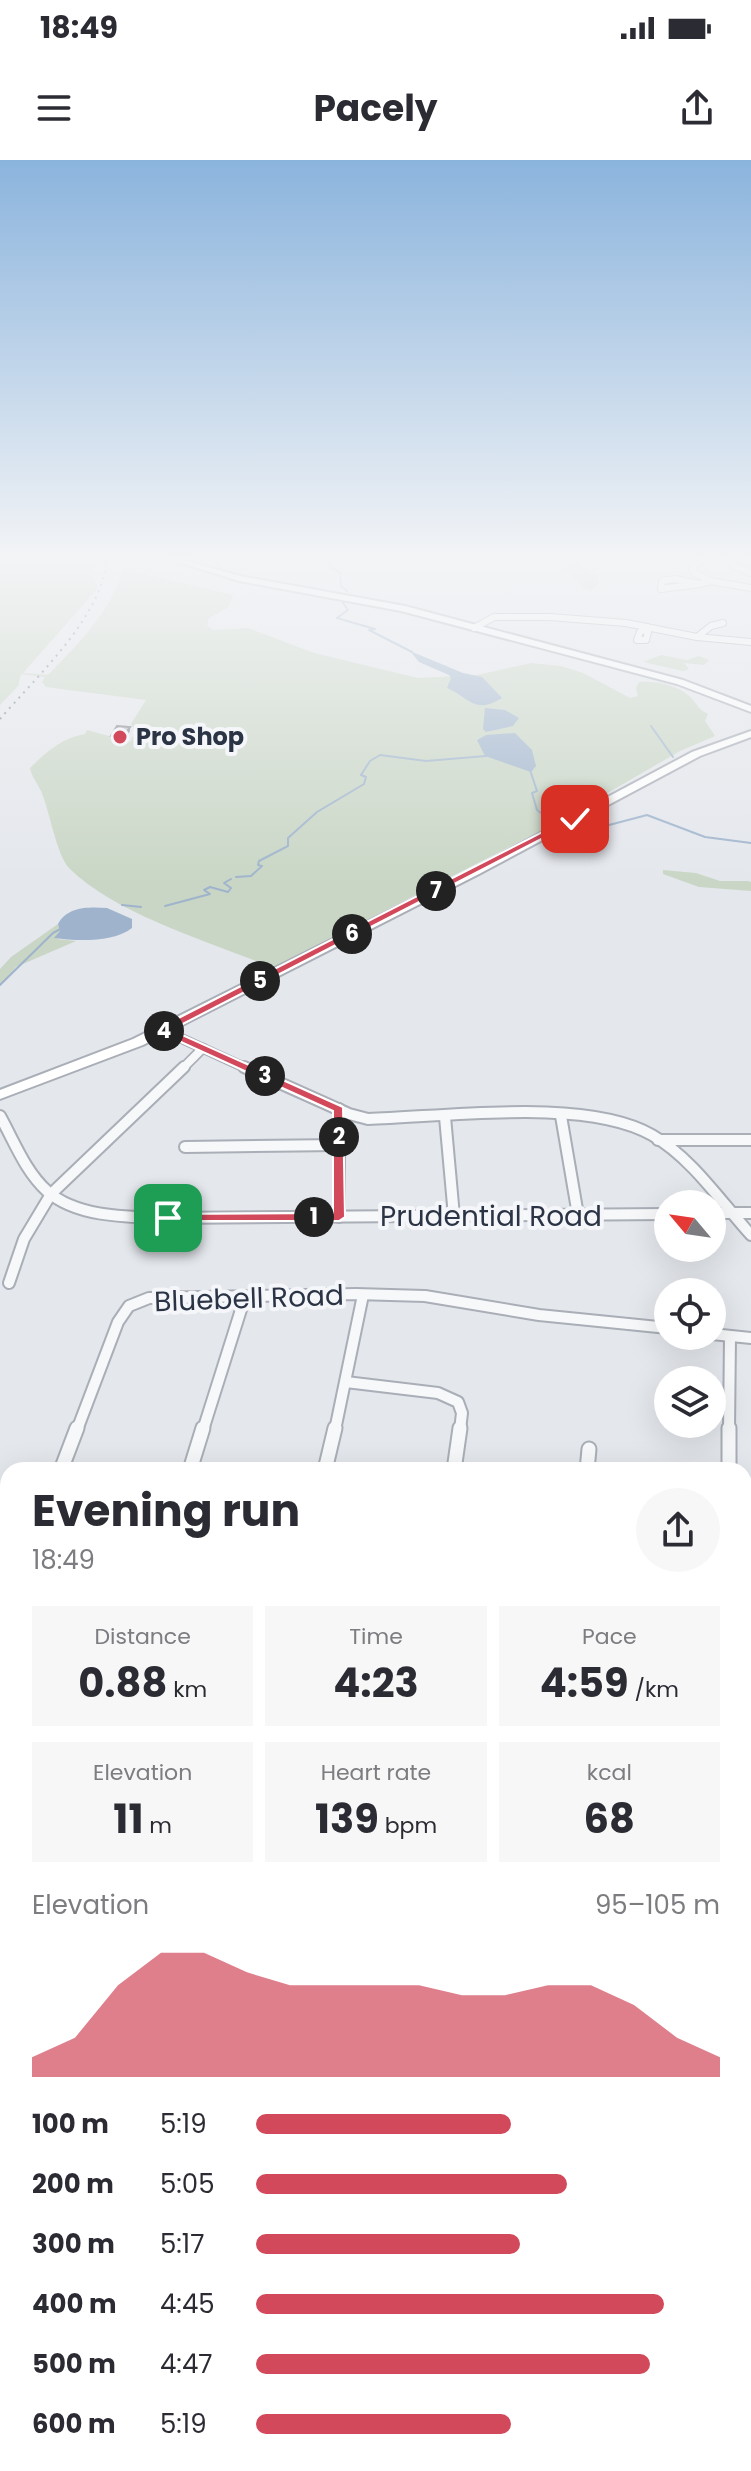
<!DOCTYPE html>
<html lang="en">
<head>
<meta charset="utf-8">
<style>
  :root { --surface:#fff; --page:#f7f7f7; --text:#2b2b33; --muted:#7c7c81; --accent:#d1495b }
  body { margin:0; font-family:Poppins,sans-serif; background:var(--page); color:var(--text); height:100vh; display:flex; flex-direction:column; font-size:30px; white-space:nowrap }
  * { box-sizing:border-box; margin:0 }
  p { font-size:26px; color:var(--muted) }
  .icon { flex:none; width:44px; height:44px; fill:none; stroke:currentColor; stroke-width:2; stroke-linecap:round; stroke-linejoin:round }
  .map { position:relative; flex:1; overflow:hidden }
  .details { position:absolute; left:0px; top:1302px; width:752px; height:1010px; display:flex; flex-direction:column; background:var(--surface); border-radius:24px 24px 0 0; box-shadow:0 8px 32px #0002 }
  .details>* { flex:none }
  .needle { width:52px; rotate:299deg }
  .fabs { position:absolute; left:654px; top:1030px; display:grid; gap:16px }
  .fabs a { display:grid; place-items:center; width:72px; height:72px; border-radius:50%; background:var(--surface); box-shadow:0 8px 32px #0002; font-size:40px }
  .pin { position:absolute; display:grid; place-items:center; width:68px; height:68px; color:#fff; margin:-34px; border-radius:16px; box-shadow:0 4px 12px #0006 }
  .km { position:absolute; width:40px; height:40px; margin:-20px; border-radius:50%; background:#222; color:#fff; font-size:22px; line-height:40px; text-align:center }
  .round { display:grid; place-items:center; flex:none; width:84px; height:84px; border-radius:42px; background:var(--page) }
  .overview { display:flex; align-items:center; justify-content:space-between; height:136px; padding:0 32px }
  h1 { font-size:44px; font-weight:700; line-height:60px }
  .metrics { display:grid; grid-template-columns:repeat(3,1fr); gap:12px; height:136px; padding:8px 32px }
  .metrics div { display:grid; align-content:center; border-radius:0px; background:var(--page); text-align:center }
  .metrics b { font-size:40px; font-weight:700 }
  .metrics small { font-size:22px; font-weight:400 }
  .metrics p { font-size:22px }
  .chart { height:224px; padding:16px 32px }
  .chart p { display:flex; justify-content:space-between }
  .chart svg { width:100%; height:144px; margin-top:8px; fill:var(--accent); opacity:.7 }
  ul { padding:0 32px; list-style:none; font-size:26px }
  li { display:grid; grid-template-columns:128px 96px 1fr; align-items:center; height:60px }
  li i { height:20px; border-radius:10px; background:var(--accent) }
  .status { display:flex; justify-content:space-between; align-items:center; height:56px; padding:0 40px; background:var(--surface); direction:ltr }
  .status svg { height:22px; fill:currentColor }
  header { display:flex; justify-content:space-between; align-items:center; height:104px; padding:0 32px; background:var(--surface); font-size:36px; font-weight:700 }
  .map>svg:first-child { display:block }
</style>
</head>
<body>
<div class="status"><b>18:49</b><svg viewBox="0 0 49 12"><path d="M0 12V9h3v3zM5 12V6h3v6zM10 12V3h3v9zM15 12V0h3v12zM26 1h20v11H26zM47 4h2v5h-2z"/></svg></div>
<header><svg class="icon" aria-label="menu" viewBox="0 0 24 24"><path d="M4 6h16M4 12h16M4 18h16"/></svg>Pacely<svg class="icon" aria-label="share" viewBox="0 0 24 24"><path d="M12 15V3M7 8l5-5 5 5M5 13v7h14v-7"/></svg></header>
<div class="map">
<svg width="751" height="2311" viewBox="0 0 751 2311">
  <rect width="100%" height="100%" fill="#e4e7ec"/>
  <polygon fill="#d2d6de" points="744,1767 751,1768 751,2311 0,2311 0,2277 8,2260 8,2304 744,2304"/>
  <g fill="#c9d6c5">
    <path d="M0,400H88L98,428L23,513L48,515C79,483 110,453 123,409L233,435L229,447L209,458L207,465L213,470L248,468L314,493L418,518L477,515L531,503L561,506L583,513L630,538L638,536L636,528L639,522C655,521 677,525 689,536C697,543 698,550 708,554L705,561L715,576L680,591L554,664L273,808C211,782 117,755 70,709C56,696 49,646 40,629C36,621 32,617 30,608C46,592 62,578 85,574L87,570L130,582L135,572L131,564L146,540L46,527L42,522L45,517L21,514L18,526L0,545Z"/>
    <polygon points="562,400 578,400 587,411 598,415 598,424 592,430 585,429 560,405"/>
    <polygon points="661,495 688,500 699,496 709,500 704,505 684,503 689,509 683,511 643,502"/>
    <polygon points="663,710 696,713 720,721 748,721 751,722 751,731 699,727 663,714"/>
    <polygon points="58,764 61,771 57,779 76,781 16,807 0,826 0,809 11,797"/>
  </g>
  <g fill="#9fb4cc">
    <path d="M410,491L463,513L482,517L502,538C475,555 470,538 447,528L451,518L449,515L419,502Z"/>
    <polygon points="485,548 505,550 519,558 513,566 486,572 483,569"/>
    <polygon points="515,573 532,590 536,606 531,612 485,596 477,580 486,575"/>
    <path d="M107,748L132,759V768C113,783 76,781 54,778L60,771L58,764C68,746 89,747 107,748Z"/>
  </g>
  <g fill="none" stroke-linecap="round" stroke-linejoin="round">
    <g stroke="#9fb4cc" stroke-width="2">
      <polyline points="321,400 340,413 341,426 347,431"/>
      <polyline points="341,440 348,450 337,458 375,469 369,470 412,492"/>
      <polyline points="651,566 673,597"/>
      <polyline points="530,610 537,631 532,633 537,650 553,662"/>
      <polyline points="575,674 647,655 705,677 751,683"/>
      <polyline points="236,717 251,716 262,706 258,705 259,701 288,686 288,678 317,652 364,624 366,617 361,615 370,601 380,595 426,601 486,596"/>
      <polyline points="122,745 141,747"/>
      <polyline points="165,746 210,734 204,730 210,727 228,732 231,728 224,723 231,719"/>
      <polyline points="0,825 53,773 64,767"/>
    </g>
    <defs>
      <g id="street-far4">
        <polyline points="730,400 734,406 751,413"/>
        <polygon points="675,419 699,424 661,429 662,421"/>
        <polyline points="711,421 751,428"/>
        <polyline points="699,424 711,421 694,413 692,407 702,400"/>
        <polyline points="474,468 494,457 550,457 626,463 697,477 751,482"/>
        <polyline points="645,471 648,472 646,480 637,480 640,472 647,467"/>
        <polyline points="697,477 711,466 723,463"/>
      </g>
      <g id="street-far3">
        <polyline points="163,870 248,909"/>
        <polyline points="182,909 203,888"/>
      </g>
      <g id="street-far2">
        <path d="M244,907L349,954L368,959C445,957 586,937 652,975C692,998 721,1042 751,1075"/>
        <polyline points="339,949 339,1057"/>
        <path d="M0,956C14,981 25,1011 47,1031C77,1058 130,1057 168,1058L668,1054"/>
        <polyline points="561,956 578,1055"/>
        <polyline points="445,957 454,1056"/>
        <polyline points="658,980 751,980"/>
        <polyline points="185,987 339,985"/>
        <polyline points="712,1053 751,1053"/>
        <polyline points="9,1123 24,1079 51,1034 184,907"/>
        <polyline points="712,1174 751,1178"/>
        <polyline points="346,1222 438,1233 458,1242 462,1253 460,1270"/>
        <polyline points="77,1270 118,1162 129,1146 149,1138 356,1134 425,1136 539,1155 668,1168"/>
        <polyline points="203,1270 245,1137"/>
        <polyline points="335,1270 363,1135"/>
        <polyline points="729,1270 730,1176"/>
      </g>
      <g id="street-far1">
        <polyline points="61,1310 77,1268"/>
        <polyline points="190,1310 203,1268"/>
        <polyline points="325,1310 335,1268"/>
        <polyline points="454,1310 460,1268"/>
        <polyline points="587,1310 589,1289"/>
        <polyline points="729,1310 729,1268"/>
        <polyline points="0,1466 8,1447"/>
      </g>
      <g id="street">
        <polyline points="0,1938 8,1923"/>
        <polyline points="0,2050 8,2054"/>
      </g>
      <g id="secondary">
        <polygon points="172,400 184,400 240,416 405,446 683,520 751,546 751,552 677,524 401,451 239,421"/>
        <polygon points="751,571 751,577 700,596 479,714 143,885 0,939 0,930 133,879 471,710 692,592"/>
        <polygon points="0,1573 8,1575 8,1595 0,1593"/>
        <polygon points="744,1738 751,1739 751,1761 744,1760"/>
      </g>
    </defs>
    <use href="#street-far4" stroke="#a9aeb7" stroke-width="8"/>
    <use href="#street-far3" stroke="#a9aeb7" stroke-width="11"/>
    <use href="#street-far2" stroke="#a9aeb7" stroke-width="14"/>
    <use href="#street-far1" stroke="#a9aeb7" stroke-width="17"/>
    <use href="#street" stroke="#a9aeb7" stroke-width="21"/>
    <use href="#secondary" stroke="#a9aeb7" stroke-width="4"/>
    <use href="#street-far4" stroke="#f7f8fa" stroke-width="6"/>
    <use href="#street-far3" stroke="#f7f8fa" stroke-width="8"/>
    <use href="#street-far2" stroke="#f7f8fa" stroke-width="10"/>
    <use href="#street-far1" stroke="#f7f8fa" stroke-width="13"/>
    <use href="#street" stroke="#f7f8fa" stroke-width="17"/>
    <use href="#secondary" fill="#fff" fill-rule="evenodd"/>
    <path stroke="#7d8696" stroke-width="2" stroke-dasharray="2 5" stroke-linecap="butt" d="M0,559C37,516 101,458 107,400"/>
  </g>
  <polygon fill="#a1a5ae" points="130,571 124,581 111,580 111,576"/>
  <polygon fill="#83868d" points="130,567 130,571 124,581 123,577"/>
  <polygon fill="#bbc0ca" stroke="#83868d" stroke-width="2" points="117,566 130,567 123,577 111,576"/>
  <linearGradient id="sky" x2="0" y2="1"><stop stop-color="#8bb4dd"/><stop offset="0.55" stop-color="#f3f4f6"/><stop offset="1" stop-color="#f3f4f6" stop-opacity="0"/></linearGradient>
  <rect width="751" height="723" fill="url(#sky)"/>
  <polygon fill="#d1495b" stroke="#fff" stroke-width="2" points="572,657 580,659 171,870 343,947 345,1057 339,1061 164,1061 164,1055 168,1054 333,1053 333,951 159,872 159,868"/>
  <circle fill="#d1495b" stroke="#f4f6f9" stroke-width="3" cx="120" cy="577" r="8"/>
  <g text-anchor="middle" stroke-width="8" stroke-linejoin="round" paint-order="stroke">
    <g font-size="24" font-weight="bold" fill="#2b3445" stroke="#f4f6f9" text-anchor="start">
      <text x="136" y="585">Pro Shop</text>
    </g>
    <g font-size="28" fill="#2b3445" stroke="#f4f6f9">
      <text x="491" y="1066">Prudential Road</text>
      <text transform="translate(249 1138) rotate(-2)" y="10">Bluebell Road</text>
    </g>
  </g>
</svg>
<div class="fabs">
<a><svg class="needle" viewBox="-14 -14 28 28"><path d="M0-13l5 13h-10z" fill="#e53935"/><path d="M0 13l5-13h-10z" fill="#7c7c81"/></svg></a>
<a><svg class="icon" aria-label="locate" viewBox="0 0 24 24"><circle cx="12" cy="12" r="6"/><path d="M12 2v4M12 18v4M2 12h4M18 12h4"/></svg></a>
<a><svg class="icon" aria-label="layers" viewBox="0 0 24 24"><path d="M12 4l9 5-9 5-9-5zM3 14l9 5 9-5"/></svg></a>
</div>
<div class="pin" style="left:168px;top:1058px;background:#1e9e55"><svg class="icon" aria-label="arrive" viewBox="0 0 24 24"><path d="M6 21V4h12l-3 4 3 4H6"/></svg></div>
<div class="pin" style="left:575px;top:659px;background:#d93025"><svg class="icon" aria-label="check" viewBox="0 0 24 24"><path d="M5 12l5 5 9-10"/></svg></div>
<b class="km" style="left:314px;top:1057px">1</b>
<b class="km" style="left:339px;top:977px">2</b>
<b class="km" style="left:265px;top:916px">3</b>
<b class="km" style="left:164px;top:871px">4</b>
<b class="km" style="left:260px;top:821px">5</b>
<b class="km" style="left:352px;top:774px">6</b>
<b class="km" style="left:436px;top:731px">7</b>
<section class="details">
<div class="overview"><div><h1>Evening run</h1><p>18:49</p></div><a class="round"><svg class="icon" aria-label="share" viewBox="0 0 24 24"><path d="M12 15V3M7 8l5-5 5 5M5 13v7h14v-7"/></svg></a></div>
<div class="metrics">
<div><p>Distance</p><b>0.88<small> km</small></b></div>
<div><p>Time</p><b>4:23</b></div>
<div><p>Pace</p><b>4:59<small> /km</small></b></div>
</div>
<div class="metrics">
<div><p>Elevation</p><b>11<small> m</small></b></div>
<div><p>Heart rate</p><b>139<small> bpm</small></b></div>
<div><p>kcal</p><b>68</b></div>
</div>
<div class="chart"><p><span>Elevation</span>95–105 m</p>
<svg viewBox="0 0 160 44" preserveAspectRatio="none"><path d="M0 44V38L10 32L20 16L30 6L40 6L50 12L60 16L70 16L80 16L90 16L100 19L110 19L120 16L130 16L140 22L150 32L160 38V44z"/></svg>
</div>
<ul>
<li><b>100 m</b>5:19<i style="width:55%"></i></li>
<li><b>200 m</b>5:05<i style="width:67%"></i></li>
<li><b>300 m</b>5:17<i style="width:57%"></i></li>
<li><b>400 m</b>4:45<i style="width:88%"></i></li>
<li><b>500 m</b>4:47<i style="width:85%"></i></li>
<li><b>600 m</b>5:19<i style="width:55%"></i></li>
</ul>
</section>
</div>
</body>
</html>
